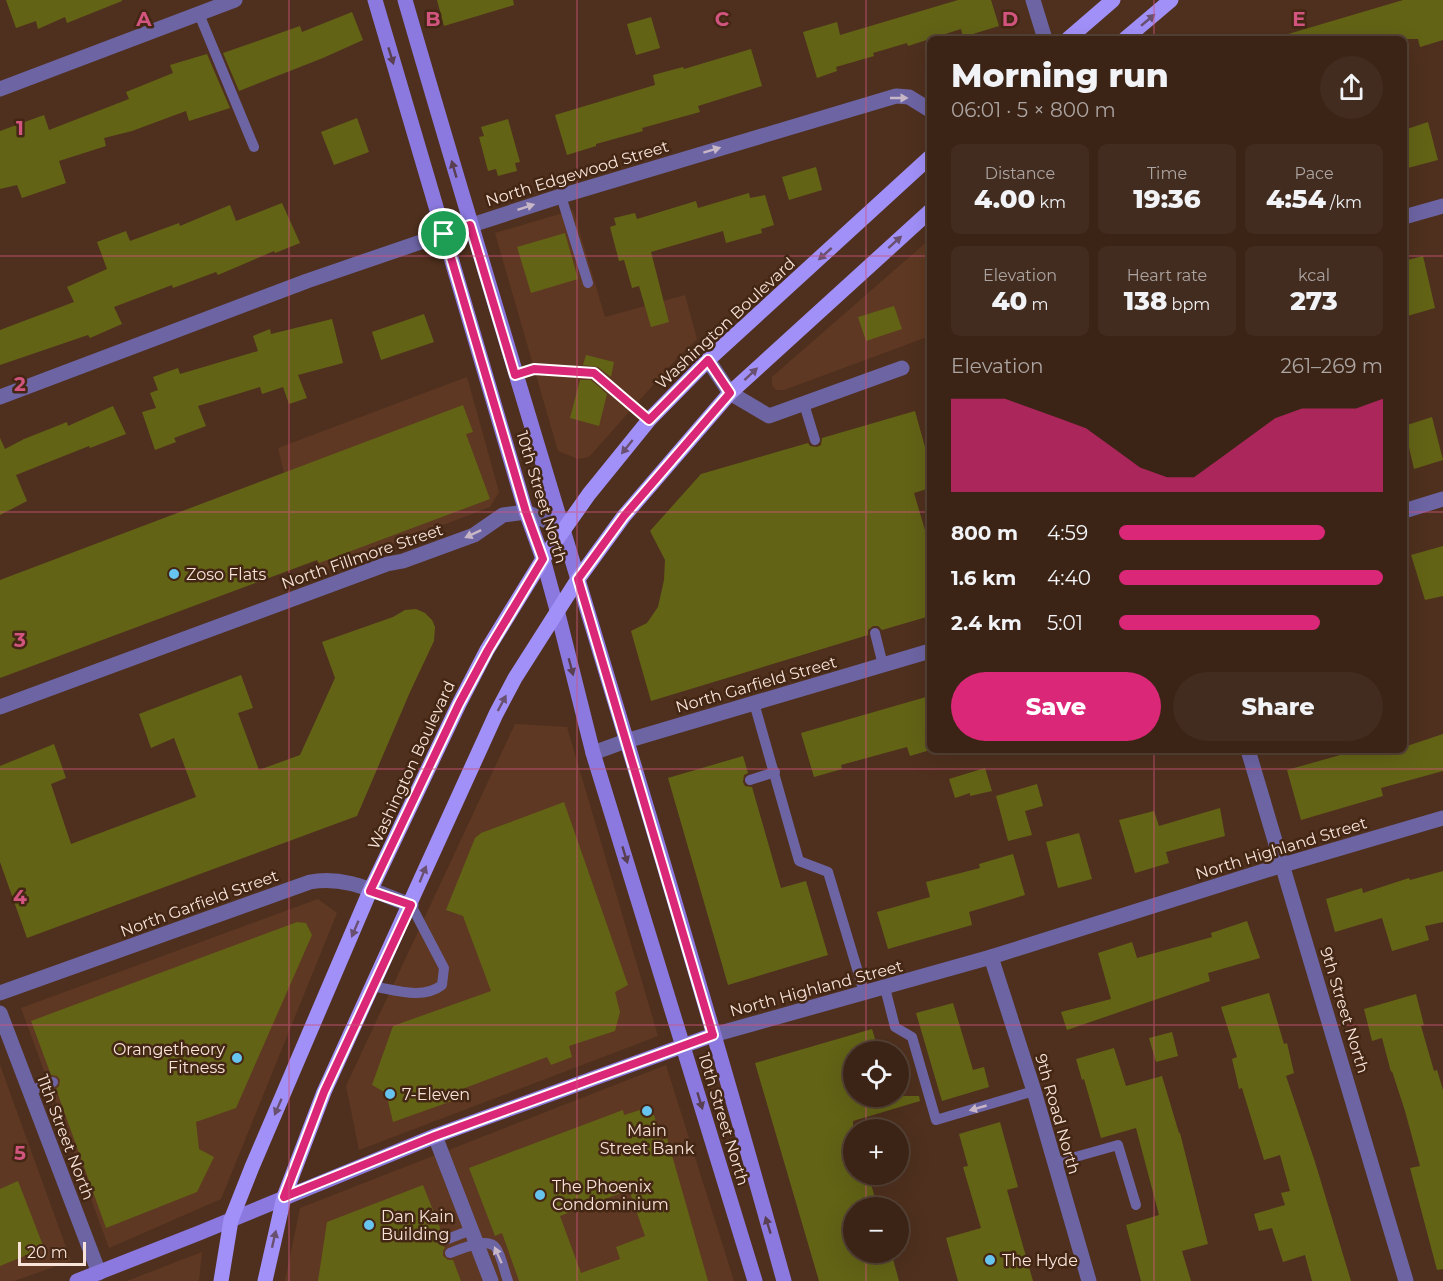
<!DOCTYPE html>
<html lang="en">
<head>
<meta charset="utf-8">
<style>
  :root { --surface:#3b2416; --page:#422c1f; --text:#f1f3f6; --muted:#aca4a1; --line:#544135; --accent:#db2777 }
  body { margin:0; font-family:Montserrat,sans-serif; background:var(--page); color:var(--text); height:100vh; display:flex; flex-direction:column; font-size:22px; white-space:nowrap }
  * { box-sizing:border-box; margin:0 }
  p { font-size:20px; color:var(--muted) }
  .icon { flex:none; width:33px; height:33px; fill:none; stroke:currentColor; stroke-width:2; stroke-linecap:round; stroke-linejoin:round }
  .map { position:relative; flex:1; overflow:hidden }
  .side { position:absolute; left:927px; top:36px; width:480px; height:717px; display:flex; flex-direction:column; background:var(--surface); border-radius:9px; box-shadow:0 6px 24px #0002,0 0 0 2px var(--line) }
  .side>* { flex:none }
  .controls { position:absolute; left:843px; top:1041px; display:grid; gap:12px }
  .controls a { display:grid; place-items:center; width:66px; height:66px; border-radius:50%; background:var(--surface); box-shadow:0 6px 24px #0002,0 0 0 2px var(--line); font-size:30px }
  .scale { position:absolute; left:18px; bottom:15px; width:68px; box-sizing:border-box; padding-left:6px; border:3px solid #f7e3d8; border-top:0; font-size:16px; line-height:21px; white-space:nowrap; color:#f7e3d8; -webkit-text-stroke:4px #442614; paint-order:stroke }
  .pin { position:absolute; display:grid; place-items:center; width:51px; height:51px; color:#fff; margin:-26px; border:3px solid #fff; border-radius:50%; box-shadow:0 2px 6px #0007 }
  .round { display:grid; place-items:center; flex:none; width:63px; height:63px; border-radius:32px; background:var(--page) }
  .summary { display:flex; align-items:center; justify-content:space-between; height:102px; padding:0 24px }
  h1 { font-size:33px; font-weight:800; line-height:45px }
  .figures { display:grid; grid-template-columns:repeat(3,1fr); gap:9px; height:102px; padding:6px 24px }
  .figures div { display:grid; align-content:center; border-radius:9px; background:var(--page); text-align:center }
  .figures b { font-size:26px; font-weight:800 }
  .figures small { font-size:16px; font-weight:400 }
  .figures p { font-size:16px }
  .chart { height:168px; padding:12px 24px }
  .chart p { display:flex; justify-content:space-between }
  .chart svg { width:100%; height:108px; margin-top:6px; fill:var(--accent); opacity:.7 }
  .primary-button { display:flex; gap:12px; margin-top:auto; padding:12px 24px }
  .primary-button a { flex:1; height:69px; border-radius:36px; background:var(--accent); color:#fff; font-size:24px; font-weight:800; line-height:69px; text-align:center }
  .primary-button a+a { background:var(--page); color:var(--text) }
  ul { padding:0 24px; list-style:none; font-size:20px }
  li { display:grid; grid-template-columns:96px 72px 1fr; align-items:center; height:45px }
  li i { height:15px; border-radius:8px; background:var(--accent) }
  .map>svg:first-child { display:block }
</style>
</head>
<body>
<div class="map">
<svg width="1443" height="1281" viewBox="0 0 1443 1281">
  <rect width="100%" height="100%" fill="#4f301e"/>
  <g fill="#5e3822">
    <polygon points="573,210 605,317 685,295 697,339 678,357 589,457 578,459 558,451 495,233"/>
    <polygon points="930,239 930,336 784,390 776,390 772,385 772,377"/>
    <polygon points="467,377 499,492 490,507 321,572 284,472 278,448"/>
    <polygon points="515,724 567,727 658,1036 359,1150 346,1086"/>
    <polygon points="318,899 337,913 221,1199 109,1248 21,1008"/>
    <polygon points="0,1065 71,1261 14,1281 0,1281"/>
    <polygon points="666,1065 734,1281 285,1281 300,1208"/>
    <polygon points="202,1252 199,1281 127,1281"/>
  </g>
  <g fill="#636316" fill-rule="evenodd">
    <polygon points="6,0 122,0 122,1 67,23 65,17 38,29 36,21 16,28"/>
    <polygon points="437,0 513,0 514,5 444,26"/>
    <polygon points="958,0 991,0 999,26 963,37 961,29 908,46 907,43 873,53 874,56 836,67 837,71 817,78 803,32 837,22 840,35"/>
    <polygon points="1403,0 1443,0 1443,40 1420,47 1418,39 1286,39 1285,35"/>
    <polygon points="352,12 363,40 323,58 239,91 223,53 300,26 302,32"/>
    <polygon points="651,17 660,48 636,55 627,24"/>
    <polygon points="751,49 762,86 698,106 700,112 642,128 643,131 596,144 596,146 567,155 555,115 655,85 653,75 683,67 684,69"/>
    <polygon points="207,54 230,108 189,121 186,111 132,131 104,138 106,146 59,161 66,183 22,198 17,185 0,189 0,131 44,115 49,130 129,99 126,92 173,73 170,65"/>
    <polygon points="357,118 369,152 334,165 321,132"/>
    <polygon points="508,119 520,162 515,163 517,171 498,176 496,169 488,171 479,137 484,136 481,127"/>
    <polygon points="1428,122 1438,160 1404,169 1404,130"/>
    <polygon points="816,167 822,190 789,200 782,177"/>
    <polygon points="749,193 750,198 765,195 774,225 761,229 762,233 726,243 723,231 651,252 669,322 651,327 639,286 632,288 624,260 619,261 610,227 616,225 614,218 635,213 637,219 696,201 698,208"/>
    <polygon points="282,203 300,243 275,253 274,251 218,275 216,272 173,288 172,285 114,307 122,324 90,338 88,335 0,365 0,330 74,302 67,287 107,269 97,242 126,231 130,241 179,223 180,226 230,205 236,221"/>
    <polygon points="565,233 578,279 531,293 517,247"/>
    <polygon points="1423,256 1435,308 1404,317 1404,261"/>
    <polygon points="894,306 902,329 866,341 858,317"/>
    <polygon points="424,314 434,342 381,360 372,332"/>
    <polygon points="332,319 343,363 298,375 307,398 289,404 283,387 262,394 260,387 198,406 206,426 174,438 176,442 155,450 142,412 156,408 150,393 158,390 153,377 178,368 180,374 258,351 253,336 270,329 271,334"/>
    <polygon points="586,355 614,362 611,377 598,367 583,365"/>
    <polygon points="580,380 591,380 607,394 599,426 570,418"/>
    <polygon points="463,405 473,432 466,434 490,499 319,563 317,560 0,678 0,580"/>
    <polygon points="113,406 126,434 90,448 89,446 16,475 27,501 0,515 0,438 5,449 24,439 67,422 68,426"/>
    <polygon points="915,411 930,465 930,488 914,493 930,547 930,616 882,630 878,626 873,626 868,630 868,635 651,701 631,631 647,623 658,607 664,580 665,560 650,531 701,474 808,443 810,446 817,447 821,445 822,438"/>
    <polygon points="1432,417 1443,460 1414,469 1404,426"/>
    <polygon points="1443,546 1443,596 1425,600 1411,555"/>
    <polygon points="416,609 425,613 432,620 435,627 434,641 410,692 357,816 27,938 0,862 0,766 54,744 66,778 51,784 71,844 196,797 174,738 151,748 139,714 241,675 253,708 238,713 259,770 300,755 335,678 322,642 393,617 405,610"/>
    <polygon points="926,697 930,710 930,750 910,756 907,747 841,765 842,769 814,777 801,733"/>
    <polygon points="1443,734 1443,771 1381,788 1383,796 1301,820 1287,770 1358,750 1404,750 1404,747"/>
    <polygon points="743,756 748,773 744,775 743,782 745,786 752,787 781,888 806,881 828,955 728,985 668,778"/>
    <polygon points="985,768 992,791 970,796 970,793 955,798 949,779"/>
    <polygon points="1037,784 1043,806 1025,811 1032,835 1008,841 996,796"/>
    <polygon points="564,802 628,985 615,992 620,1012 615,1031 569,1046 572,1057 551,1065 547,1057 449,1094 452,1101 393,1122 386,1093 372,1085 393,1026 491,991 463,916 446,910 475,838 481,833"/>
    <polygon points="1220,808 1225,836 1166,852 1169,863 1135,873 1119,820 1154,811 1159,826"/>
    <polygon points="1079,833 1092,879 1058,888 1046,842"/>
    <polygon points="1013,854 1025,895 969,912 972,925 888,949 877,912 930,897 926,882 980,868 979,864"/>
    <polygon points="1443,871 1443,922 1425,926 1429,940 1392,951 1382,918 1335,932 1326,899 1362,888 1363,893 1409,878 1410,880"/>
    <polygon points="1247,921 1260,958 1208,973 1210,981 1067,1030 1061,1012 1111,999 1098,953 1132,942 1137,958 1212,937 1211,933"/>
    <polygon points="297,922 306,923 312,935 236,1108 196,1122 199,1149 214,1157 197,1192 106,1228 56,1089 59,1086 60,1080 57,1076 51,1075 31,1021"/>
    <polygon points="1269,993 1284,1044 1287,1043 1294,1073 1286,1076 1315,1162 1351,1281 1312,1281 1305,1255 1283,1262 1272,1228 1259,1231 1254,1214 1285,1205 1281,1193 1290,1191 1280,1155 1264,1160 1242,1088 1239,1089 1232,1059 1237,1057 1221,1007"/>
    <polygon points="1416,994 1424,1025 1421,1026 1434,1071 1437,1070 1443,1090 1443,1269 1437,1270 1410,1168 1420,1166 1405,1111 1392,1071 1391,1072 1382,1038 1372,1041 1364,1009"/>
    <polygon points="953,1003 973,1070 984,1067 989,1087 942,1101 916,1013"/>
    <polygon points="872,1029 879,1052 854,1052 854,1096 919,1096 920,1101 853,1121 854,1174 868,1174 878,1208 854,1208 854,1252 891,1252 899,1281 819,1281 755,1063"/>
    <polygon points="1172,1032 1178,1056 1156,1062 1149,1038"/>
    <polygon points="1114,1048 1126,1086 1162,1076 1179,1133 1180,1133 1208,1244 1182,1251 1191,1281 1141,1281 1126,1225 1159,1215 1136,1128 1101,1138 1084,1079 1082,1080 1076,1059"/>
    <path d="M623,1110L624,1115L640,1110L654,1115L661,1140L667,1138L708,1281H519L502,1233L495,1236L469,1168ZM629,1190L645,1236L616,1247L620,1259L581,1273L560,1216Z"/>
    <polygon points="1000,1122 1018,1187 1007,1190 1033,1281 958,1281 946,1238 981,1228 963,1167 968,1166 959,1134"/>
    <polygon points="18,1181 44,1248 0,1266 0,1189"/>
    <polygon points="423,1185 442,1233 438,1239 440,1245 445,1247 443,1251 443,1256 448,1260 453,1260 461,1281 318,1281 327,1222"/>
  </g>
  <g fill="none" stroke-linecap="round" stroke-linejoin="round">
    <g stroke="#6d64a4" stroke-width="10">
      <polyline points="199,14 254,147"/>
      <polyline points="561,196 588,283"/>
      <polyline points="515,375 534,369 594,373 649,420"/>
      <polyline points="804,404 815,440"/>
      <polyline points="875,633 883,665"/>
      <polyline points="754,703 799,861 828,872 864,992"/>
      <polyline points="750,780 775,772"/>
      <path d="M372,986C395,990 423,1000 442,985L444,968L411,905"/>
      <polyline points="885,988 895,1027 912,1037 936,1120 1034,1091"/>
      <polyline points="30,1091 53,1082"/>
      <polyline points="1054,1163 1118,1145 1136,1205"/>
      <polyline points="445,1240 471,1230"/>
      <path d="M450,1253C461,1249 488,1236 496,1248C502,1257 504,1271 508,1281"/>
    </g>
    <g stroke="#6d64a4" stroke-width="15">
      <polyline points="1033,0 1045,39"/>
      <polyline points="0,89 235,0"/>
      <polyline points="1404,217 1443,206"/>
      <polyline points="708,360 730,393 769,416 902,368"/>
      <polyline points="0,397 307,281 444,234 561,196 896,96 909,97 930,110"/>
      <polyline points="1404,511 1443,499"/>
      <polyline points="0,707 387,564 403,561 474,535 503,515 526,512 563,528"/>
      <polyline points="1248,750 1406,1281"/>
      <polyline points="593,753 626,741 930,651"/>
      <polyline points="991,957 1034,1091 1089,1281"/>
      <path d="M0,993L310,882C346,875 377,893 411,905"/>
      <polyline points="0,1013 99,1273"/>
      <polyline points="713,1035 991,957 1283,865 1443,818"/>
      <polyline points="435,1136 491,1281"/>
    </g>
    <g stroke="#8b79df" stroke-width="15">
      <polyline points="375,0 526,512 543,559 557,610 593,753 755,1281"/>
      <path d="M405,0C529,428 665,852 784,1281"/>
      <polyline points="77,1281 199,1233 435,1136 713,1035"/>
    </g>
    <g stroke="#a190f8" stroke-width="15">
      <polyline points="1068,39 1113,0"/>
      <polyline points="1125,39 1171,0"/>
      <polyline points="221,1281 231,1220 252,1167 370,891 459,704 487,650 543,559 589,494 649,420 708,360 930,157"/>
      <polyline points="265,1281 284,1197 324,1092 496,714 515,678 578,579 624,516 730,393 930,211"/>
    </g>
  </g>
  <defs><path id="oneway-solid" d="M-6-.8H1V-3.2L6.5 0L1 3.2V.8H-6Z" transform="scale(1.5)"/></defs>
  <g fill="#69506f">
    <use href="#oneway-solid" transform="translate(1148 20) rotate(-40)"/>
    <use href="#oneway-solid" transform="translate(895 242) rotate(-42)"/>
    <use href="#oneway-solid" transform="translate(825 254) rotate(138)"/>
    <use href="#oneway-solid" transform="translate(751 374) rotate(-43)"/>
    <use href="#oneway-solid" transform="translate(627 447) rotate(129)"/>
    <use href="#oneway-solid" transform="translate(502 703) rotate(-62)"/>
    <use href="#oneway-solid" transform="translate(423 874) rotate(-68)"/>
    <use href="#oneway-solid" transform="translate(355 929) rotate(113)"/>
    <use href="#oneway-solid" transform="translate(278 1107) rotate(113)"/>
    <use href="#oneway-solid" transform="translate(274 1239) rotate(-77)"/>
  </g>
  <g fill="#593f51">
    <use href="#oneway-solid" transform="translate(391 56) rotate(73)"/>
    <use href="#oneway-solid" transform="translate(454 169) rotate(-106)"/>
    <use href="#oneway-solid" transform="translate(571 667) rotate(75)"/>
    <use href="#oneway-solid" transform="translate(625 855) rotate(73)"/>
    <use href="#oneway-solid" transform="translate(700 1101) rotate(73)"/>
    <use href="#oneway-solid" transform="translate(768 1225) rotate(-107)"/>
  </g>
  <g fill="#c7b7c6">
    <use href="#oneway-solid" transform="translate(899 98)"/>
    <use href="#oneway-solid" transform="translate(712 150) rotate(-17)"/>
    <use href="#oneway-solid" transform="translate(526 207) rotate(-18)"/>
    <use href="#oneway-solid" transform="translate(473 534) rotate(155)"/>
    <use href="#oneway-solid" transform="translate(978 1108) rotate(164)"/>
    <use href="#oneway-solid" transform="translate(498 1255) rotate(-114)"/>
  </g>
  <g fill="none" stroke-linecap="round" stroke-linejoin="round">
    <defs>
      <polygon id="route" points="470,225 515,375 534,369 594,373 649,420 708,360 730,393 624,516 578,579 713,1035 435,1136 284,1197 324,1092 411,905 370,891 459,704 488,650 543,559 526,512 444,234"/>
    </defs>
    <use href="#route" stroke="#fff" stroke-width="12"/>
    <use href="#route" stroke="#db2777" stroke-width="8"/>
  </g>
  <path fill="none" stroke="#d25580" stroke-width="1.5" stroke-opacity="0.55" d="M289,0V1281M577,0V1281M866,0V1052M1154,0V39M0,256H930M1404,256H1443M0,512H930M1404,512H1443M1154,750V1281M0,769H1443M0,1025H1443M866,1096V1130M866,1174V1208M866,1252V1281"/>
  <g fill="#66c4ef" stroke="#442614" stroke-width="2">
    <circle cx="174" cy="574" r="6"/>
    <circle cx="237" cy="1058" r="6"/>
    <circle cx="390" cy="1094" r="6"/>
    <circle cx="647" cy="1111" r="6"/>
    <circle cx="540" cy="1195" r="6"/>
    <circle cx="369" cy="1225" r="6"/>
    <circle cx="990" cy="1260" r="6"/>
  </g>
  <g text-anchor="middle" stroke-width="5" stroke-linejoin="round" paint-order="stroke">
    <g font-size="16" fill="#f7e3d8" stroke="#442614">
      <text transform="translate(577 173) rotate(-17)" y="6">North Edgewood Street</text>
      <text transform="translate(725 323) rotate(-43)" y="6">Washington Boulevard</text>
      <text transform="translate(542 497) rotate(73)" y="6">10th Street North</text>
      <text transform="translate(362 556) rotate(-19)" y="6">North Fillmore Street</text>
      <text transform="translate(756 684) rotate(-16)" y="6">North Garfield Street</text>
      <text transform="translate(411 765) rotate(-65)" y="6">Washington Boulevard</text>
      <text transform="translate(1281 848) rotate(-17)" y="6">North Highland Street</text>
      <text transform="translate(199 903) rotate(-20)" y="6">North Garfield Street</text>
      <text transform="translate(816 988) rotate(-15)" y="6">North Highland Street</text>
      <text transform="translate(1345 1010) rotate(73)" y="6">9th Street North</text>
      <text transform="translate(1058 1114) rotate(74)" y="6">9th Road North</text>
      <text transform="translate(724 1119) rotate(73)" y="6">10th Street North</text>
      <text transform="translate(66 1137) rotate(69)" y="6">11th Street North</text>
    </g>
    <g font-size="16" fill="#f7e3d8" stroke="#442614" text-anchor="start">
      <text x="186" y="580">Zoso Flats</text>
      <text x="225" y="1055" text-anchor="end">Orangetheory<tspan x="225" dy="18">Fitness</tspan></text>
      <text x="402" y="1100">7-Eleven</text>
      <text x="647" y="1136" text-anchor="middle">Main<tspan x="647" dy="18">Street Bank</tspan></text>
      <text x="552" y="1192">The Phoenix<tspan x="552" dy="18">Condominium</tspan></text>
      <text x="381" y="1222">Dan Kain<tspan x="381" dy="18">Building</tspan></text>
      <text x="1002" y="1266">The Hyde</text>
    </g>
  </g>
  <g font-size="20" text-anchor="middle" font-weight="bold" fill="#d25580" stroke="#442614" stroke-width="5" stroke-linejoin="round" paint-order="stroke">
    <text x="144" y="26">A</text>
    <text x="433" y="26">B</text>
    <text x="722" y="26">C</text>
    <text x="1010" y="26">D</text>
    <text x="1299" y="26">E</text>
    <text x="20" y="135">1</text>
    <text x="20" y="391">2</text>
    <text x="20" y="647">3</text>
    <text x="20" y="904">4</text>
    <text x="20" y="1160">5</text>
  </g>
</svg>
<div class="controls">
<a><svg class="icon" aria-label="locate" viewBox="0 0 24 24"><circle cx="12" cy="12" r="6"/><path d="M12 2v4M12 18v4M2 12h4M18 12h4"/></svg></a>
<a>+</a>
<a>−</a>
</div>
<div class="scale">20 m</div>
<div class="pin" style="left:444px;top:234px;background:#1e9e55"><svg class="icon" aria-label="arrive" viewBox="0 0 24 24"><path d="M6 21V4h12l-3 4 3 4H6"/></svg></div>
<section class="side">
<div class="summary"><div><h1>Morning run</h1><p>06:01 · 5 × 800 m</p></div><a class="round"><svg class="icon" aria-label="share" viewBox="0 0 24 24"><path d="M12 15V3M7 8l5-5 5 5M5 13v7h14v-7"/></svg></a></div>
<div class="figures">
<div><p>Distance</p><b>4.00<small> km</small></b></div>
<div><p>Time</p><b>19:36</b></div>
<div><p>Pace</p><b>4:54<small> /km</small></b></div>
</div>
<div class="figures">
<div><p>Elevation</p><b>40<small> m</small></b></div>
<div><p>Heart rate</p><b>138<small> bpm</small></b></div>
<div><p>kcal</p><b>273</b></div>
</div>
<div class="chart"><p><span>Elevation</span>261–269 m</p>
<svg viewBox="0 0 160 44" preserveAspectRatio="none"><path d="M0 44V6L10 6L20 6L30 10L40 14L50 18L60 26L70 34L80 38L90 38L100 30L110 22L120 14L130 10L140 10L150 10L160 6V44z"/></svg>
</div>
<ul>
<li><b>800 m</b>4:59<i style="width:78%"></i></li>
<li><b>1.6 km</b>4:40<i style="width:100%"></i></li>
<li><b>2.4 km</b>5:01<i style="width:76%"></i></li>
</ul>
<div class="primary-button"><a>Save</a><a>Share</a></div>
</section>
</div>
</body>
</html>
